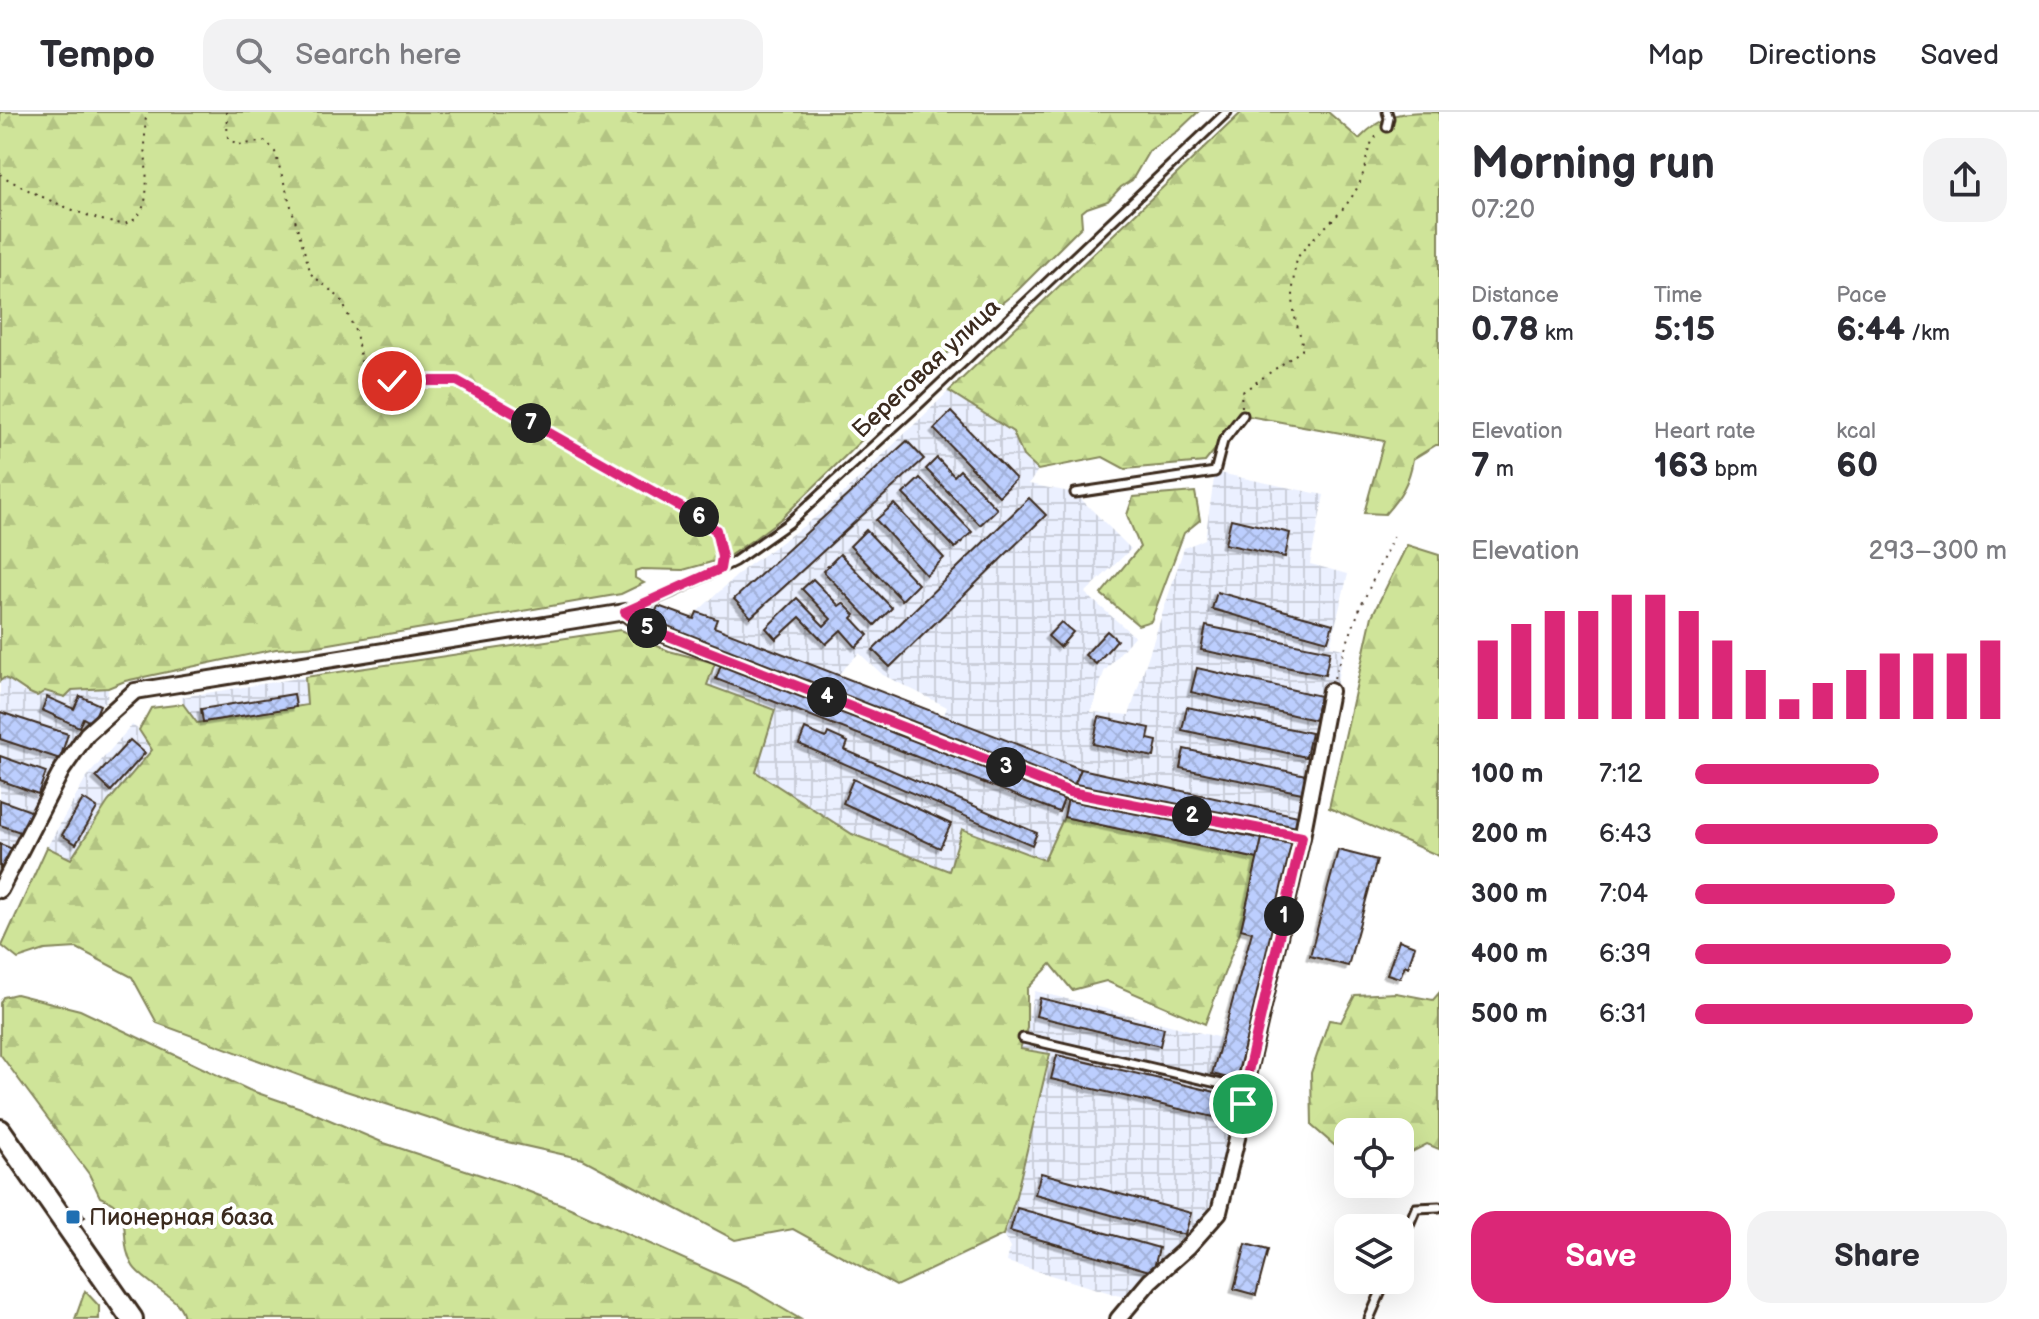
<!DOCTYPE html>
<html lang="en">
<head>
<meta charset="utf-8">
<style>
  :root { --surface:#fff; --page:#f2f2f3; --text:#2b2b33; --muted:#7c7c81; --line:#e1e1e2; --accent:#db2777 }
  body { margin:0; font-family:"Balsamiq Sans",sans-serif; background:var(--page); color:var(--text); height:100vh; display:flex; flex-direction:column; font-size:30px; white-space:nowrap }
  * { box-sizing:border-box; margin:0 }
  p { font-size:26px; color:var(--muted) }
  .icon { flex:none; width:44px; height:44px; fill:none; stroke:currentColor; stroke-width:2; stroke-linecap:round; stroke-linejoin:round }
  .map { position:relative; flex:1; overflow:hidden }
  .drawer { display:flex; flex-direction:column; background:var(--surface); width:600px }
  .drawer>* { flex:none }
  .tools { position:absolute; left:1334px; top:1006px; display:grid; gap:16px }
  .tools a { display:grid; place-items:center; width:80px; height:80px; border-radius:16px; background:var(--surface); box-shadow:0 8px 32px #0002; font-size:40px }
  .pin { position:absolute; display:grid; place-items:center; width:68px; height:68px; color:#fff; margin:-34px; border:4px solid #fff; border-radius:50%; box-shadow:0 2px 8px #0007 }
  .km { position:absolute; width:40px; height:40px; margin:-20px; border-radius:50%; background:#222; color:#fff; font-size:22px; line-height:40px; text-align:center }
  .round { display:grid; place-items:center; flex:none; width:84px; height:84px; border-radius:24px; background:var(--page) }
  .headline { display:flex; align-items:center; justify-content:space-between; height:136px; padding:0 32px }
  h1 { font-size:44px; font-weight:700; line-height:60px }
  .figures { display:grid; grid-template-columns:repeat(3,1fr); gap:12px; height:136px; padding:8px 32px }
  .figures div { display:grid; align-content:center }
  .figures b { font-size:34px; font-weight:700 }
  .figures small { font-size:22px; font-weight:400 }
  .figures p { font-size:22px }
  .chart { height:224px; padding:16px 32px }
  .chart p { display:flex; justify-content:space-between }
  .chart svg { width:100%; height:144px; margin-top:8px; stroke:var(--accent); stroke-width:6 }
  .cta { display:flex; gap:16px; margin-top:auto; padding:16px 32px }
  .cta a { flex:1; height:92px; border-radius:24px; background:var(--accent); color:#fff; font-size:32px; font-weight:700; line-height:92px; text-align:center }
  .cta a+a { background:var(--page); color:var(--text) }
  ul { padding:0 32px; list-style:none; font-size:26px }
  li { display:grid; grid-template-columns:128px 96px 1fr; align-items:center; height:60px }
  li i { height:20px; border-radius:10px; background:var(--accent) }
  header { display:flex; align-items:center; gap:48px; box-sizing:border-box; height:112px; padding:0 40px; background:var(--surface); border-bottom:2px solid var(--line) }
  header strong { font-size:38px }
  nav { display:flex; gap:44px; margin-inline-start:auto; font-size:28px }
  .search { width:560px; height:72px; background:var(--page); display:flex; align-items:center; gap:20px; box-sizing:border-box; padding:0 28px; border-radius:24px; color:var(--muted); font-size:30px }
  main { display:flex; flex:1; min-height:0 }
  .map>svg:first-child { display:block }
</style>
</head>
<body>
<header>
<strong>Tempo</strong>
<div class="search"><svg class="icon" aria-label="search" viewBox="0 0 24 24"><circle cx="10" cy="10" r="6"/><path d="M15 15l6 6"/></svg>Search here</div>
<nav><a>Map</a><a>Directions</a><a>Saved</a></nav>
</header>
<main>
<div class="map">
<svg width="1439" height="1207" viewBox="0 0 1439 1207">
  <defs>
    <pattern id="industrial-grid" width="8" height="8" patternUnits="userSpaceOnUse" patternTransform="scale(2)"><rect width="8" height="8" fill="#ebf0ff"/><path d="M0 4h8M4 0v8" fill="none" stroke="#caceda"/></pattern>
    <pattern id="forest-firs" width="22" height="20" patternUnits="userSpaceOnUse" patternTransform="scale(2)"><rect width="22" height="20" fill="#cfe499"/><path d="M5 1l3.5 6h-7zM16 11l3.5 6h-7z" fill="#b3c483"/></pattern>
    <pattern id="building-cross-hatch" width="8" height="8" patternUnits="userSpaceOnUse" patternTransform="scale(2)"><rect width="8" height="8" fill="#bccefe"/><path d="M0 0l8 8M0 8l8-8" fill="none" stroke="#a2b1d9"/></pattern>
    <filter id="shadow"><feDropShadow dx="-3.5" dy="3.5" stdDeviation="0" flood-color="#0004"/></filter>
  </defs>
  <rect width="100%" height="100%" fill="#fff"/>
  <filter id="ink" filterUnits="userSpaceOnUse"><feTurbulence type="fractalNoise" baseFrequency=".0125" numOctaves="2"/><feDisplacementMap in="SourceGraphic" scale="16" xChannelSelector="R" yChannelSelector="G"/><feConvolveMatrix kernelMatrix="1 2 1 2 8 2 1 2 1" color-interpolation-filters="sRGB"/></filter>
  <g filter="url(#ink)">
    <g fill="url(#industrial-grid)" fill-rule="evenodd">
      <path d="M949,279L1013,320L1023,344L1038,358L1029,372L1075,381L1131,437L1085,481L1134,524L1104,560L1091,600L1129,603L1184,436L1205,427L1215,360L1324,383L1310,452L1348,462L1330,534L1343,537L1321,658L1219,1100L1134,1188L1007,1150L1010,1136L1003,1123L1015,1088L1049,943L1020,938L1035,879L1221,926L1251,820L1241,817L1258,747L1044,748L962,717L949,760L852,722L756,660L707,572L715,551L1068,686L625,500L649,490L694,507L697,500L744,457L827,397ZM859,541L883,563L947,595L944,603L838,563Z"/>
      <polygon points="305,565 307,593 197,611 183,592 182,585"/>
      <polygon points="4,566 13,569 23,580 45,579 65,585 72,578 108,576 107,588 100,593 92,611 43,691 35,689 0,774 0,569"/>
      <polygon points="132,613 139,618 152,638 108,690 71,747 47,735 87,665"/>
    </g>
    <g fill="url(#forest-firs)" stroke="#85875c" stroke-width="2">
      <path d="M0,0H1198L1178,19L1149,39L1132,68L1121,75L1108,89L1087,96L1081,101L1082,114L1017,179L992,199L977,206L970,226L963,233L940,245L929,262L782,406L754,427L726,446L683,458L641,457L635,459V466L644,471L621,482L318,534L276,537L125,569L108,576L72,578L65,585L45,579L37,584C23,580 17,570 4,566L0,569Z"/>
      <path d="M1242,0H1328L1359,27C1385,0 1401,0 1439,0V333H1436L1413,347C1409,371 1401,384 1385,402L1364,401L1384,329L1243,303L1205,350L1125,357L1103,345L1038,358L1023,344L1013,320L949,279Z"/>
      <polygon points="1195,380 1200,408 1184,421 1151,509 1138,513 1101,482 1140,435 1127,403 1133,385"/>
      <polygon points="1407,433 1439,443 1439,744 1329,696 1372,504"/>
      <polygon points="620,518 669,539 715,551 707,573 775,598 756,660 852,722 949,759 962,717 1044,748 1064,705 1258,747 1241,817 1205,912 1106,869 1072,878 1051,852 1027,877 1027,916 1020,937 1050,942 1015,1088 1003,1123 896,1174 793,1117 735,1128 583,1047 494,1027 312,968 157,911 132,865 77,836 45,838 18,847 2,834 47,735 71,747 108,690 152,638 139,618 151,596 183,592 197,611 307,593 305,565"/>
      <polygon points="1396,881 1433,888 1439,881 1439,1037 1427,1032 1400,1046 1400,1020 1348,1020 1348,1045 1312,1014 1311,961 1329,908 1341,910 1355,883"/>
      <path d="M16,882L80,898L249,978L304,997L384,1031L517,1075L568,1095L746,1175L800,1207H184C183,1191 167,1184 156,1175C149,1169 137,1161 133,1154C116,1127 138,1099 100,1085L89,1062L0,942V891L3,885Z"/>
      <polygon points="85,1179 99,1194 99,1207 75,1207"/>
    </g>
    <g fill="url(#building-cross-hatch)" stroke="#3b2a1e" stroke-width="2" filter="url(#shadow)">
      <polygon points="951,300 1016,367 999,384 934,317"/>
      <polygon points="907,329 924,347 751,505 734,487"/>
      <polygon points="937,346 954,364 960,358 997,397 980,413 926,357"/>
      <polygon points="920,366 972,420 955,436 903,382"/>
      <polygon points="1029,386 1046,403 890,555 873,538"/>
      <polygon points="894,392 944,446 926,463 876,408"/>
      <polygon points="1231,407 1290,421 1285,445 1225,432"/>
      <polygon points="866,418 918,472 902,488 850,434"/>
      <polygon points="840,442 892,496 875,513 823,459"/>
      <polygon points="813,467 839,494 843,491 855,503 852,506 868,523 856,535 841,518 826,532 800,505 776,527 766,516 797,486 824,514 831,507 802,477"/>
      <polygon points="1217,480 1333,512 1328,529 1212,497"/>
      <polygon points="658,494 694,507 697,500 717,507 714,515 1081,657 1074,674 652,510"/>
      <polygon points="1061,510 1073,520 1060,535 1048,524"/>
      <polygon points="1206,514 1330,539 1325,563 1201,538"/>
      <polygon points="1107,519 1117,528 1096,552 1085,543"/>
      <polygon points="721,553 1064,687 1059,700 716,567"/>
      <polygon points="1197,556 1320,584 1315,608 1191,580"/>
      <polygon points="294,582 296,595 203,610 201,597"/>
      <polygon points="80,584 100,593 92,611 83,606 79,615 42,598 47,585 74,597"/>
      <polygon points="1187,595 1311,621 1306,645 1182,618"/>
      <polygon points="0,600 68,622 60,647 0,627"/>
      <polygon points="1099,605 1150,616 1148,627 1157,629 1154,645 1093,632"/>
      <polygon points="805,617 826,626 828,621 848,630 845,638 1037,721 1032,733 799,632"/>
      <polygon points="130,628 145,641 111,679 96,665"/>
      <polygon points="1184,637 1306,663 1302,681 1180,656"/>
      <polygon points="0,644 46,660 38,682 0,668"/>
      <polygon points="1081,657 1298,704 1295,720 1074,674"/>
      <polygon points="853,667 951,712 940,736 843,691"/>
      <polygon points="1068,686 1262,727 1258,747 1064,705"/>
      <polygon points="83,687 97,696 76,732 62,723"/>
      <polygon points="0,688 31,699 23,721 0,713"/>
      <polygon points="1262,727 1295,732 1236,968 1212,962 1252,820 1241,817"/>
      <polygon points="0,732 13,737 4,759 0,757"/>
      <polygon points="1338,738 1377,748 1348,854 1310,844"/>
      <polygon points="1399,828 1415,834 1408,855 1405,853 1400,866 1387,862"/>
      <polygon points="1040,886 1164,916 1160,934 1036,904"/>
      <polygon points="1057,943 1237,985 1231,1009 1051,967"/>
      <polygon points="1041,1061 1191,1101 1185,1123 1035,1082"/>
      <polygon points="78,1095 85,1105 80,1108 73,1098"/>
      <polygon points="1017,1096 1159,1136 1153,1160 1010,1119"/>
      <polygon points="1246,1132 1268,1138 1256,1183 1234,1177"/>
    </g>
    <g fill="none" stroke-linecap="round" stroke-linejoin="round">
      <defs>
        <g id="lane">
          <polyline points="1387,0 1389,6 1387,15"/>
          <polyline points="1075,381 1215,360 1223,329 1243,303"/>
          <polyline points="627,499 675,479 735,449 789,411 918,293 1227,0"/>
          <polyline points="1023,926 1243,977"/>
          <polyline points="1400,1134 1416,1096 1439,1095"/>
          <polyline points="1369,1207 1386,1168"/>
        </g>
        <g id="street">
          <polyline points="0,778 62,658 87,622 135,579 625,500 643,514 1070,680 1302,725 1330,579"/>
          <polyline points="1118,1207 1150,1169 1188,1135 1219,1100 1239,1018 1244,977 1302,725"/>
        </g>
        <polyline id="secondary" points="0,1018 132,1207"/>
      </defs>
      <use href="#lane" stroke="#3b2a1e" stroke-width="13"/>
      <use href="#street" stroke="#3b2a1e" stroke-width="20"/>
      <use href="#secondary" stroke="#3b2a1e" stroke-width="26"/>
      <g stroke="#3b2a1e" stroke-width="2" stroke-dasharray="2 6" stroke-linecap="butt">
        <polyline points="226,0 228,26 238,33 266,29 275,40 311,162 341,187 356,221 361,249 371,262 392,269 457,269 705,409 716,418 722,444"/>
        <path d="M0,62C19,76 107,117 127,111C137,108 140,102 144,93C151,72 141,27 147,0"/>
        <path d="M1242,295L1241,281L1302,238C1303,225 1297,217 1295,205C1292,187 1292,162 1298,145C1317,117 1343,106 1359,72C1368,55 1364,33 1380,21"/>
        <polyline points="1334,566 1360,496 1394,423"/>
      </g>
      <use href="#lane" stroke="#fff" stroke-width="7"/>
      <use href="#street" stroke="#fff" stroke-width="14"/>
      <use href="#secondary" stroke="#fff" stroke-width="20"/>
    </g>
  </g>
  <g fill="none" stroke-linecap="round" stroke-linejoin="round" filter="url(#ink)">
    <defs>
      <polyline id="route" points="392,269 457,269 686,398 716,418 722,445 720,457 625,500 643,514 1070,680 1302,725 1244,977 1243,992"/>
    </defs>
    <use href="#route" stroke="#fff" stroke-width="16"/>
    <use href="#route" stroke="#db2777" stroke-width="10"/>
  </g>
  <rect fill="#1f6fb2" stroke="#fff" stroke-width="3" x="65" y="1097" width="16" height="16" rx="4"/>
  <g text-anchor="middle" stroke-width="8" stroke-linejoin="round" paint-order="stroke">
    <g font-size="24" fill="#3b2a1e" stroke="#fff">
      <text transform="translate(926 256) rotate(-43)" y="8">Береговая улица</text>
    </g>
    <g font-size="24" fill="#3b2a1e" stroke="#fff" text-anchor="start">
      <text x="89" y="1113">Пионерная база</text>
    </g>
  </g>
</svg>
<div class="tools">
<a><svg class="icon" aria-label="locate" viewBox="0 0 24 24"><circle cx="12" cy="12" r="6"/><path d="M12 2v4M12 18v4M2 12h4M18 12h4"/></svg></a>
<a><svg class="icon" aria-label="layers" viewBox="0 0 24 24"><path d="M12 4l9 5-9 5-9-5zM3 14l9 5 9-5"/></svg></a>
</div>
<div class="pin" style="left:1243px;top:992px;background:#1e9e55"><svg class="icon" aria-label="arrive" viewBox="0 0 24 24"><path d="M6 21V4h12l-3 4 3 4H6"/></svg></div>
<div class="pin" style="left:392px;top:269px;background:#d93025"><svg class="icon" aria-label="check" viewBox="0 0 24 24"><path d="M5 12l5 5 9-10"/></svg></div>
<b class="km" style="left:1284px;top:804px">1</b>
<b class="km" style="left:1192px;top:704px">2</b>
<b class="km" style="left:1006px;top:655px">3</b>
<b class="km" style="left:827px;top:585px">4</b>
<b class="km" style="left:647px;top:516px">5</b>
<b class="km" style="left:699px;top:405px">6</b>
<b class="km" style="left:531px;top:311px">7</b>
</div>
<section class="drawer">
<div class="headline"><div><h1>Morning run</h1><p>07:20</p></div><a class="round"><svg class="icon" aria-label="share" viewBox="0 0 24 24"><path d="M12 15V3M7 8l5-5 5 5M5 13v7h14v-7"/></svg></a></div>
<div class="figures">
<div><p>Distance</p><b>0.78<small> km</small></b></div>
<div><p>Time</p><b>5:15</b></div>
<div><p>Pace</p><b>6:44<small> /km</small></b></div>
</div>
<div class="figures">
<div><p>Elevation</p><b>7<small> m</small></b></div>
<div><p>Heart rate</p><b>163<small> bpm</small></b></div>
<div><p>kcal</p><b>60</b></div>
</div>
<div class="chart"><p><span>Elevation</span>293–300 m</p>
<svg viewBox="0 0 160 44" preserveAspectRatio="none"><path d="M5 44V20M15 44V15M25 44V11M35 44V11M45 44V6M55 44V6M65 44V11M75 44V20M85 44V29M95 44V38M105 44V33M115 44V29M125 44V24M135 44V24M145 44V24M155 44V20"/></svg>
</div>
<ul>
<li><b>100 m</b>7:12<i style="width:59%"></i></li>
<li><b>200 m</b>6:43<i style="width:78%"></i></li>
<li><b>300 m</b>7:04<i style="width:64%"></i></li>
<li><b>400 m</b>6:39<i style="width:82%"></i></li>
<li><b>500 m</b>6:31<i style="width:89%"></i></li>
</ul>
<div class="cta"><a>Save</a><a>Share</a></div>
</section>
</main>
</body>
</html>
